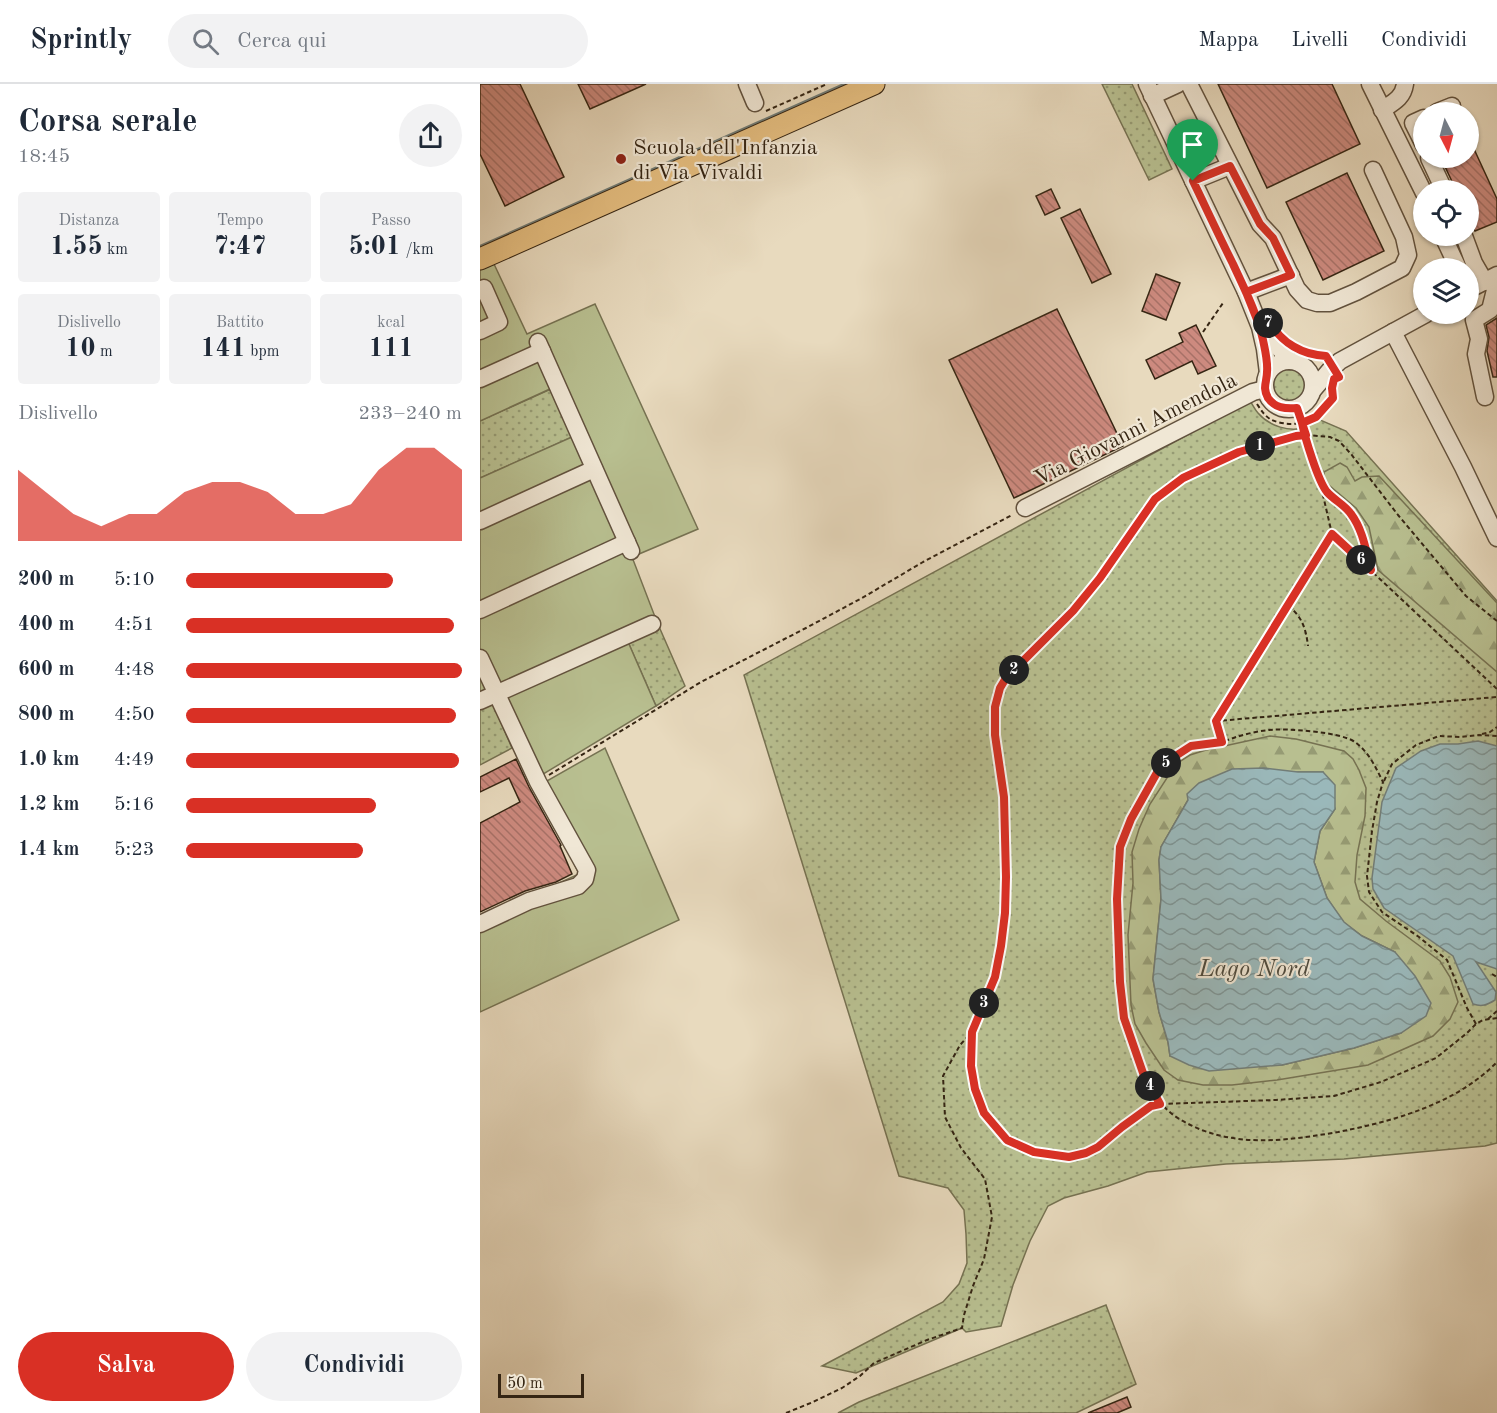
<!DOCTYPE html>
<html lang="it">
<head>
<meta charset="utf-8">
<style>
  :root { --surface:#fff; --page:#f2f2f3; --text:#1f2937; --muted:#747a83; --line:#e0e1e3; --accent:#d93025 }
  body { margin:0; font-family:"Old Standard TT",serif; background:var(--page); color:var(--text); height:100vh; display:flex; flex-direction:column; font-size:22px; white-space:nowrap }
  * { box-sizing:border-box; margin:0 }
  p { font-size:20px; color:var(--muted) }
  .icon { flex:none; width:33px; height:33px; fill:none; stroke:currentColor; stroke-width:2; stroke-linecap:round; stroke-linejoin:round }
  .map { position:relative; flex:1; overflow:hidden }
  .details { display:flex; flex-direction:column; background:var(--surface); width:480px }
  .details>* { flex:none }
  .needle { width:39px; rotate:174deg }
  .controls { position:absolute; left:933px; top:18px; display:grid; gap:12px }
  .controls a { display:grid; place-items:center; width:66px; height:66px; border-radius:50%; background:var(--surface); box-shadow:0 2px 4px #0004; font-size:30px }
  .scale { position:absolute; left:18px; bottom:15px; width:86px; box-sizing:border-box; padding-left:6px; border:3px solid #352513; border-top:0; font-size:16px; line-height:21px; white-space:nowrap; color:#352513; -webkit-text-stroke:4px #f0e7d5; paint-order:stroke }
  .pin { position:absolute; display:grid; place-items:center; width:51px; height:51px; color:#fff; margin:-62px -26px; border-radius:50% 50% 50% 0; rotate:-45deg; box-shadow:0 0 6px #0007 }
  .pin .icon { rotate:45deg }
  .km { position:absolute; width:30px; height:30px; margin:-15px; border-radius:50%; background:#222; color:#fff; font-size:16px; line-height:30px; text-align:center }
  .round { display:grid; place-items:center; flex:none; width:63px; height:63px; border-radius:32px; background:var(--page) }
  .head { display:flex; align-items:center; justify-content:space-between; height:102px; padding:0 18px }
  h1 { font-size:33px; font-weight:600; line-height:45px }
  .stats { display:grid; grid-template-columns:repeat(3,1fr); gap:9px; height:102px; padding:6px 18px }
  .stats div { display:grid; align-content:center; border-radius:6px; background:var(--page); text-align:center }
  .stats b { font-size:26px; font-weight:600 }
  .stats small { font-size:16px; font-weight:400 }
  .stats p { font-size:16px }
  .chart { height:168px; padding:12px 18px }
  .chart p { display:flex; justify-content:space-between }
  .chart svg { width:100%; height:108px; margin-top:6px; fill:var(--accent); opacity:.7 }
  .button { display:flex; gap:12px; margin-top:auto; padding:12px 18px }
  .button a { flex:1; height:69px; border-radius:36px; background:var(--accent); color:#fff; font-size:24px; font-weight:600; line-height:69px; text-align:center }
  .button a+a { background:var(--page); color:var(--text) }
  ul { padding:0 18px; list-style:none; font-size:20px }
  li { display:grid; grid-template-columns:96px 72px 1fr; align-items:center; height:45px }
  li i { height:15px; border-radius:8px; background:var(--accent) }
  header { display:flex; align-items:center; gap:36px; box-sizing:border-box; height:84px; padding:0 30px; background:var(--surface); border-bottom:2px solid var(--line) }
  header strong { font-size:28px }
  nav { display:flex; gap:33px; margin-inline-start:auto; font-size:21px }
  .search { width:420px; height:54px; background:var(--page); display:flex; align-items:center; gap:15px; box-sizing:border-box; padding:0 21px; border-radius:33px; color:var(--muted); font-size:22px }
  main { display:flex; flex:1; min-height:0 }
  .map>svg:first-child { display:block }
</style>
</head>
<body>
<header>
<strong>Sprintly</strong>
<div class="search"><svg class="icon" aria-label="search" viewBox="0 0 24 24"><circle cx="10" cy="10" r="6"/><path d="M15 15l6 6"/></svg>Cerca qui</div>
<nav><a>Mappa</a><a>Livelli</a><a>Condividi</a></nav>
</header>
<main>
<section class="details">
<div class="head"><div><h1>Corsa serale</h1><p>18:45</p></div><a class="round"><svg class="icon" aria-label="share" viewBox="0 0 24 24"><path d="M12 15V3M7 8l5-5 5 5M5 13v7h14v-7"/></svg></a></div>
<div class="stats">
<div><p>Distanza</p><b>1.55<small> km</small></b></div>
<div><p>Tempo</p><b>7:47</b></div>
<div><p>Passo</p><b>5:01<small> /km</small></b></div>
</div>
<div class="stats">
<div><p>Dislivello</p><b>10<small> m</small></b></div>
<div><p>Battito</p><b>141<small> bpm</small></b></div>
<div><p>kcal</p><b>111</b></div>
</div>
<div class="chart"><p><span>Dislivello</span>233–240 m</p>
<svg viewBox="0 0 160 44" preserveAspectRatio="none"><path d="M0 44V15L10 24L20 33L30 38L40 33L50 33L60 24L70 20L80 20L90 24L100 33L110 33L120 29L130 15L140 6L150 6L160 15V44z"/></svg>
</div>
<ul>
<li><b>200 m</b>5:10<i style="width:75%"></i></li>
<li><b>400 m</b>4:51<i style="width:97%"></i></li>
<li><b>600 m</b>4:48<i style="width:100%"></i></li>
<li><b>800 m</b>4:50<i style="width:98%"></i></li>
<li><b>1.0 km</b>4:49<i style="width:99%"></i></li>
<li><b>1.2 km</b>5:16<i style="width:69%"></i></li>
<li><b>1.4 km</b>5:23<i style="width:64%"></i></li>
</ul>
<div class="button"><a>Salva</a><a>Condividi</a></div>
</section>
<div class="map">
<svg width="1017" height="1329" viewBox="0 0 1017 1329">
  <defs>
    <pattern id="grass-dots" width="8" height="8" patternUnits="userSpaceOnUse" patternTransform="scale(1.5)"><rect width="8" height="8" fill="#b8bf90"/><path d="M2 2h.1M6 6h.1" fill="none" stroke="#969b74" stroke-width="1.8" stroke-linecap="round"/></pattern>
    <pattern id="forest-firs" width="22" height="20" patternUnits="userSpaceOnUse" patternTransform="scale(1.5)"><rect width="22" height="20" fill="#b8bf90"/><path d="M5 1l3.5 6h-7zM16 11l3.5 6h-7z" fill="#969b74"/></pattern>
    <pattern id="water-waves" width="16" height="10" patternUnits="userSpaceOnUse" patternTransform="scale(1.5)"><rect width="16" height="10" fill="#9ab8ba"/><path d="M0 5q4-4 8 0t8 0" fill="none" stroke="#7e9596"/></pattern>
    <pattern id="building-back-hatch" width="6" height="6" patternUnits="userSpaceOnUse" patternTransform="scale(1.5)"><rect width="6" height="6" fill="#cd8a7f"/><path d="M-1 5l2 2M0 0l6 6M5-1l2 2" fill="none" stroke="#a77167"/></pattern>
  </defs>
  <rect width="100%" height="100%" fill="#e8dabe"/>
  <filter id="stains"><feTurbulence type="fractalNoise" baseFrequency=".00333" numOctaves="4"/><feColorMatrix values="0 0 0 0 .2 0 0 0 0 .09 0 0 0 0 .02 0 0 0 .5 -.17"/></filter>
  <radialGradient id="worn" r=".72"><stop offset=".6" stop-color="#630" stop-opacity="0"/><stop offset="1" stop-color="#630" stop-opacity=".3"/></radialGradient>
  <g fill="url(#grass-dots)" stroke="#767252" stroke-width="1.5">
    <polygon points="622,0 652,0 692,85 669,96"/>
    <circle cx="809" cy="301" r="17"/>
    <polygon points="73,304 95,352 0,394 0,337"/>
    <path d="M770,317C773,321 775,326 778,329C789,342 810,349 826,343C830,341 834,338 838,335L866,347L1017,517V1059L1005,1062L864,1075L746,1080L667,1088L628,1102L584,1114L568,1122L550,1157L533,1201L521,1242L486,1248L482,1244L376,1289L342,1282L463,1218L479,1200L487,1179L486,1150L484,1126L468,1104L419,1092L264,591Z"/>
    <polygon points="177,538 205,602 176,622 145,551"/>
    <polygon points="12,618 32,664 0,681 0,623"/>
    <polygon points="626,1221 656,1300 596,1329 358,1329 379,1318"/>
  </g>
  <g fill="url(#forest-firs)" stroke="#767252" stroke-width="1.5" fill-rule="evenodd">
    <polygon points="860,379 867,383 875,397 882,393 899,392 1017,519 1017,588 898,486 889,443 876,424 844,397 844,388"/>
    <path d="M790,652L816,655L864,667L873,675L879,686L886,704L885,732L877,771L875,798L880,815L906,837L960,877L970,893L978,918L970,935L953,952L888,981L797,996L752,1001H723L698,996L684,986L666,959L655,940L651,921L648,851L653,799L652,768L659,745L670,720L696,680L710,671L726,666ZM818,688H843L855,725L840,747L834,778L847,814L863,838L882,852L915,868L921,949L874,964L802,981L690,972L688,958L679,928L673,895L681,815L679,776L681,763L708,716Z"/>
  </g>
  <g fill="#b8bf90" stroke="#767252" stroke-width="1.5">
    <polygon points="14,180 47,250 115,220 218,445 152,473 177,538 145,551 176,622 55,695 13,607 0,612 0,394 94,352 72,304 0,337 0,186"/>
    <polygon points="125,664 199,836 0,928 0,835 99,790 58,702"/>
  </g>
  <g fill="url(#water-waves)" stroke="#727d77" stroke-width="1.5">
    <path d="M998,657L1017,662V885L996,878L1016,908L1015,916C1007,921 1002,923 993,920L973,872L904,824L893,805L892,794L902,718L916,684L941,667L960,660H978Z"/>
    <polygon points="784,684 818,688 843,688 855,701 855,725 840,747 834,778 847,814 864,838 882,852 915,868 935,892 951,919 946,932 921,949 874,964 802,981 729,987 709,981 690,972 688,958 679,928 673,895 681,815 679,776 681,763 708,716 707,710 719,699 752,685"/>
  </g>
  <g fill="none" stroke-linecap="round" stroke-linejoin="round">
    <polyline stroke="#727d77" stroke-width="4" points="0,163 366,0"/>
  </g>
  <g fill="url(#building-back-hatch)" stroke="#352513" stroke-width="1.5">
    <polygon points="0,0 40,0 84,93 25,122 0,70"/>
    <polygon points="98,0 166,0 110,25"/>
    <polygon points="738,0 852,0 880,60 787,104"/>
    <polygon points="988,52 1017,115 1017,138 995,147 988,134 988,106 976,106 961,74 988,74"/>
    <polygon points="867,89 904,167 843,196 806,118"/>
    <polygon points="571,105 580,124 565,131 556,112"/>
    <polygon points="600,125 631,190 612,199 581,134"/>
    <polygon points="676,190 700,199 686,236 662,227"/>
    <polygon points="577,225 643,362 534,414 469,276"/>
    <polygon points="1017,234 1017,293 1013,293 1007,267 1009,253 1006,241"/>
    <polygon points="716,241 736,282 718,290 712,277 675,295 666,276 703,258 699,249"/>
    <polygon points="36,675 49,703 81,761 80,762 92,790 76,798 45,807 0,828 0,739 40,718 29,694 0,708 0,693"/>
    <polygon points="647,1313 651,1323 637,1329 608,1329"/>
  </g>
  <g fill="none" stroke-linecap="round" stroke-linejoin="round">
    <defs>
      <g id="minor">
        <polyline points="267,0 275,19"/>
        <polyline points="667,0 766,208 780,243 785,265 788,289"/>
        <polyline points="709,0 780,140 793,154 817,205 827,216 837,219 850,219 876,208 922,184 928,171 924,153 893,86"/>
        <polyline points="890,0 944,109"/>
        <polyline points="672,12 698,0"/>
        <path d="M902,26C914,18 923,14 925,0"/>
        <polyline points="957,28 972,22"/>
        <polyline points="944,34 933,39 944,61"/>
        <polyline points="949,74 964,106"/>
        <polyline points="713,97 750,82"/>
        <polyline points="963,152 978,184"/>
        <polyline points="984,152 994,179 1005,198"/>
        <polyline points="988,206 1017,191"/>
        <polyline points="766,208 811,191"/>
        <polyline points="781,243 810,277"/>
        <polyline points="0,247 19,238 4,204"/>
        <polyline points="913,248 983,383 1017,454"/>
        <polyline points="58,258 151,467"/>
        <circle cx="809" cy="301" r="24"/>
        <polyline points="0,295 62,267"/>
        <polyline points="833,306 850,286 860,277 946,230"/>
        <polyline points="1005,313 996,270 999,255 994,236 1010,226 1015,206 1017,205"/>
        <polyline points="545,424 773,308 785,305"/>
        <polyline points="0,437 114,385"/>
        <polyline points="0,526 147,458"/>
        <polyline points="0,574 58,698 107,786 105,795 98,802 49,817 0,840"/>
        <polyline points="0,617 172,540"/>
      </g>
      <polyline id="major" points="0,175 394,0"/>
    </defs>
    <use href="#minor" stroke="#62523e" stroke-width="19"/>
    <use href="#major" stroke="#352513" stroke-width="23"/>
    <g stroke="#352513" stroke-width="2" stroke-dasharray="4.5 3" stroke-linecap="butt">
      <polyline points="286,27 347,0"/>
      <polyline points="958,234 965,230"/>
      <polyline points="723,248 743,219"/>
      <polyline points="820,266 836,272 844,272"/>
      <path d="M777,320C781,326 784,331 790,335C803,342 825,342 837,332C843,327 848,320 853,314V306"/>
      <polyline points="817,324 839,394 852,450 1017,605"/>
      <polyline points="840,396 847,408 871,428 881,445 891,485"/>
      <polyline points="852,450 737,637 1017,613"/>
      <path d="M808,522C822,532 826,545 828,562"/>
      <polyline points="1017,537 986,512 918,431 871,370 859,357 850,353 826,351 816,353 759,368 703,395 675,415 620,494 593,527 526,594 520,604 515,623 515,651 524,713 526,793 525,829 521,862 515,893 492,948 491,982 495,1005 504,1029 527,1056 554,1068 589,1073 606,1069 618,1063 642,1043 671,1022 680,1020 796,1016 854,1012 901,998 956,974 987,949 996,940 1003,936 1017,934"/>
      <polyline points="737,637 742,658"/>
      <polyline points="1002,650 1010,648 1017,643"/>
      <polyline points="69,691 221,598 326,544 382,514 443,478 532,431"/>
      <polyline points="904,697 912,680 936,661 959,652 981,653 999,651 1017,652"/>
      <polyline points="1012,890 1017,893"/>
      <polyline points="1008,935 1017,927"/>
      <path d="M996,940L987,924L967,876L939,853L902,828L889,808L887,792L892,747L897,718L903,698C896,684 889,668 875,658C861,648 807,644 789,646C778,647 766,650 756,653C750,655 744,658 737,659C731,660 724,659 718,660C705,662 690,675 681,683C675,689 672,697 668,704C658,723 647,741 641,761C639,769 640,778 639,786C638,804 638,821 638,839C639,870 638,902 644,932C645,941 650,951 653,960C662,989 673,1020 701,1036C751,1065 804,1057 858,1048C914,1037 976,1020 1017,978"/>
      <polyline points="306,1329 333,1318 362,1304 380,1292 394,1279 447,1256 482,1244 484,1231 493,1202 504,1175 512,1133 505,1095 481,1064 465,1033 463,992 480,961 492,948"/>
    </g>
    <use href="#minor" stroke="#f0e7d5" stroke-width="16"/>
    <use href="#major" stroke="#e4bd7f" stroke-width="21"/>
  </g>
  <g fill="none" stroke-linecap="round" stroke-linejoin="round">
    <defs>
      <path id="route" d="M713,97C726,124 739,152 753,180C764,204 777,229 783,256C785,266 788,277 787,288C787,298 782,303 788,314C795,324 805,325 817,324L826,351L816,352L759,368L703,394L675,415L620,494L593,527L526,594L520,604L515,623V651L524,713L526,793L525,829L521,862L515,893L492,948L491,982L495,1005L504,1029L527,1056L554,1068L589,1073L606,1069L618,1063L642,1043L671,1022L680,1020L663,989L644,934L640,898L637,815L640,763L651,735L679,685L694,673L711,662L742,658L736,637L852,450L891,486C886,467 883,446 871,430C865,421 854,416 847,408C838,397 825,354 822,339L836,333L853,314L852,304L854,295L859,293L846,272C823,271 801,259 790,238L780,243L766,208L811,191L793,154L780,140L750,82L713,97"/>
    </defs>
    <use href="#route" stroke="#fff" stroke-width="12"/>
    <use href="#route" stroke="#d93025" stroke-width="8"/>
  </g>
  <circle fill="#8f2418" stroke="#f0e7d5" stroke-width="2" cx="141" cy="75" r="6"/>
  <g text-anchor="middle" stroke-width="4.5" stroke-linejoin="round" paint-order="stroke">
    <g font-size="22" fill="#352513" stroke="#f0e7d5" text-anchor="start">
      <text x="153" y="70">Scuola dell'Infanzia<tspan x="153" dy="25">di Via Vivaldi</tspan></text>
    </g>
    <g font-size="22" fill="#352513" stroke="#f0e7d5">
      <text transform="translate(655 344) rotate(-27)" y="8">Via Giovanni Amendola</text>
    </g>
    <g font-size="24" font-style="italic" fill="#4e4a3d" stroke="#f0e7d5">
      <text x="774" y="892">Lago Nord</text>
    </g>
  </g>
  <rect width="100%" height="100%" filter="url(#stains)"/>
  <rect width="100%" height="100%" fill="url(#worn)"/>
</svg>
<div class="controls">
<a><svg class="needle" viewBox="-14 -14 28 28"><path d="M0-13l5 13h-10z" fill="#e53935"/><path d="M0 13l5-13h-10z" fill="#747a83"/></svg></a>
<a><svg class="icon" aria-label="locate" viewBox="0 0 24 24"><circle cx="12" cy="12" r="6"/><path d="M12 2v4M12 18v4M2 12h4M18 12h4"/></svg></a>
<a><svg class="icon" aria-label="layers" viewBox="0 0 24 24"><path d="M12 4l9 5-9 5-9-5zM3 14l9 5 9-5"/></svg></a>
</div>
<div class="scale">50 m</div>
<div class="pin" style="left:713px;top:97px;background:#1e9e55"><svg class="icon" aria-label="arrive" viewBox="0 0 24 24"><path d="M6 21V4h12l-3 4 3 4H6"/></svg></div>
<b class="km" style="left:780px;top:362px">1</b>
<b class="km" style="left:534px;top:586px">2</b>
<b class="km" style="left:504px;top:919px">3</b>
<b class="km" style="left:670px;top:1002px">4</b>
<b class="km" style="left:686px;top:679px">5</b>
<b class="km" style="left:881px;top:476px">6</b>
<b class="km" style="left:788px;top:239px">7</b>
</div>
</main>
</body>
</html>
